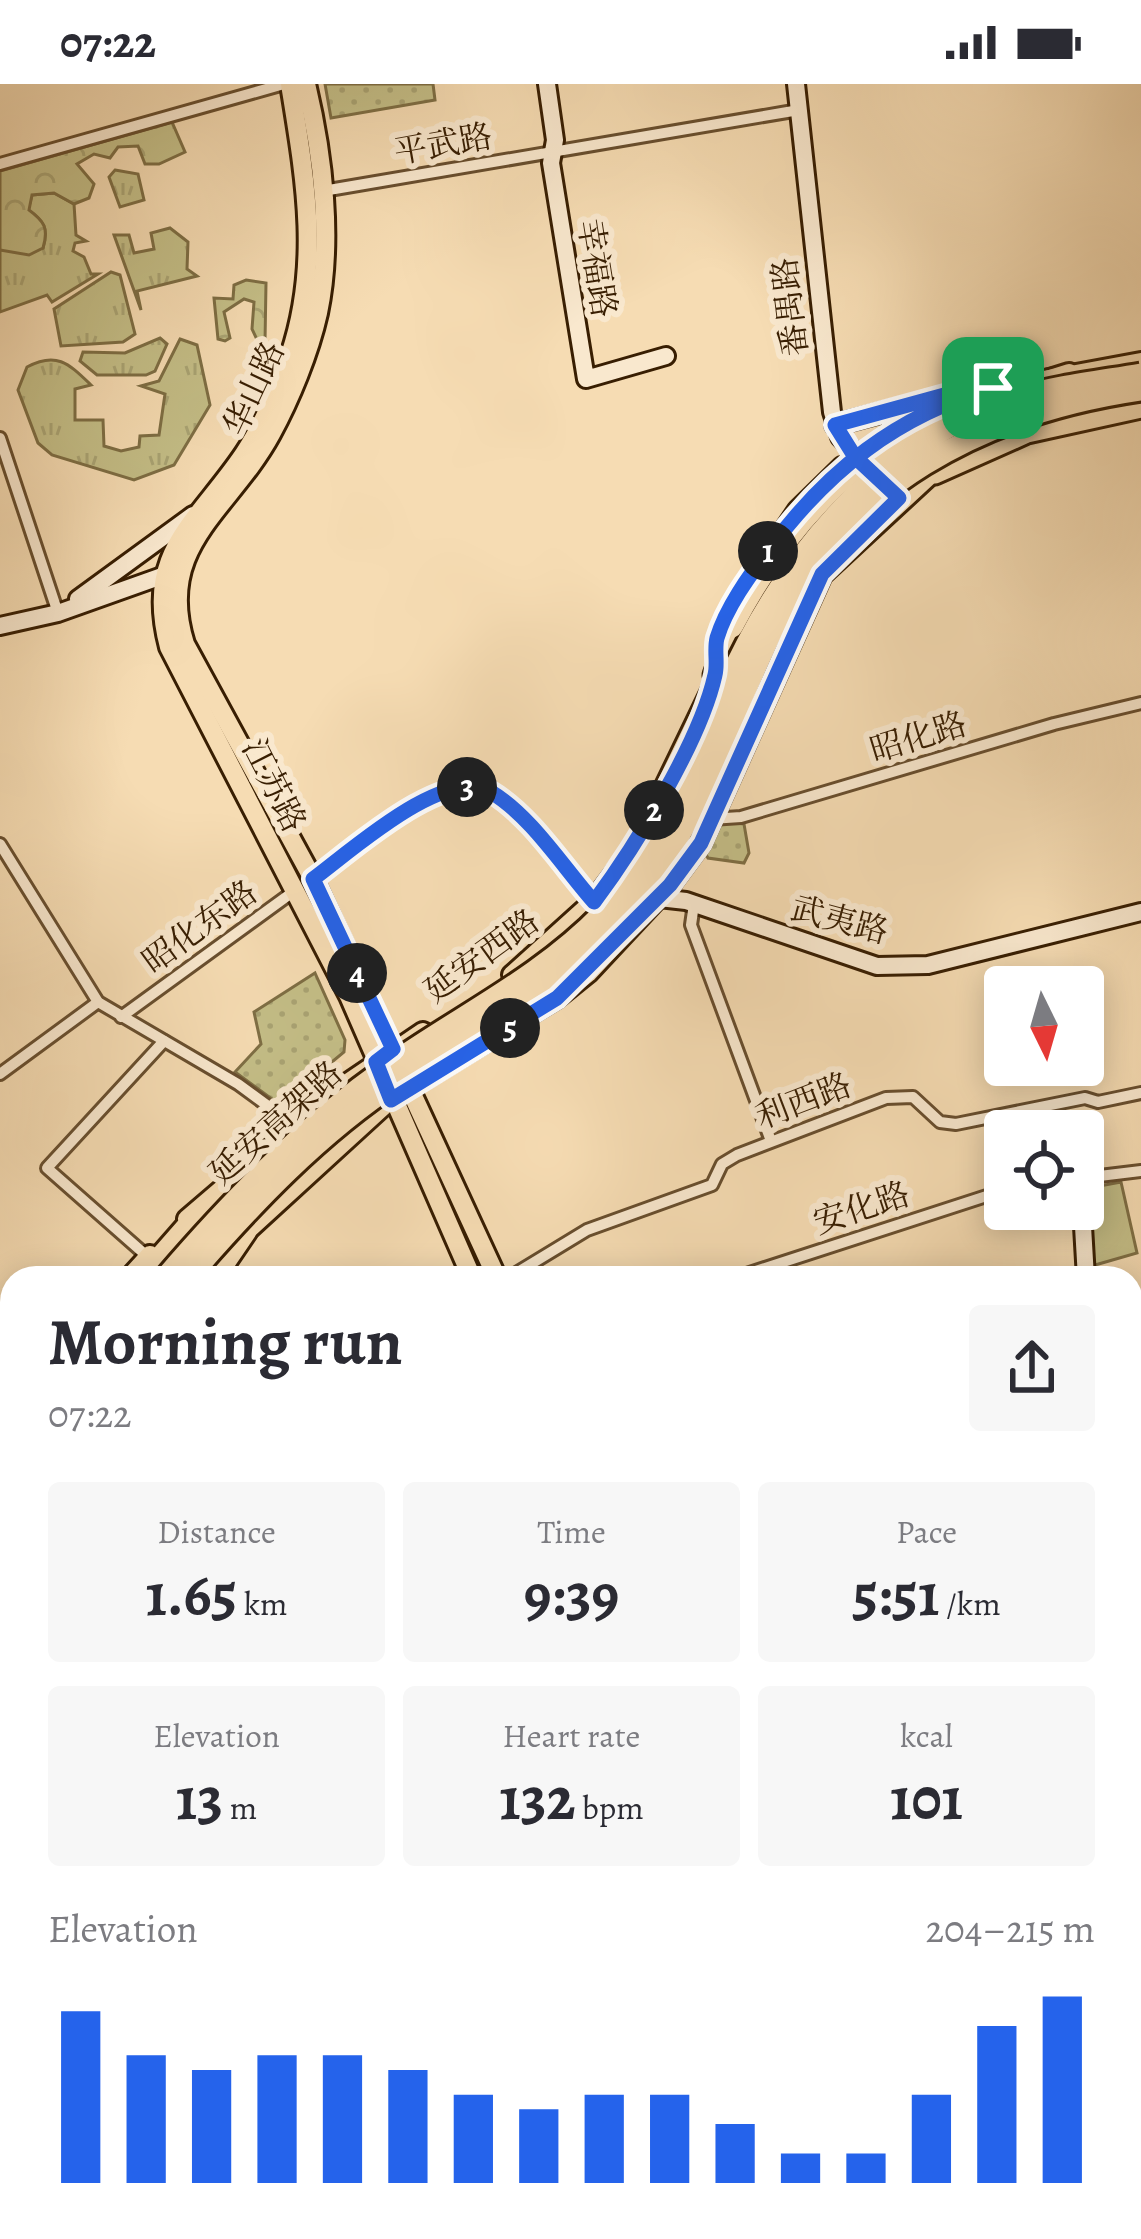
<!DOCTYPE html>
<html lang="en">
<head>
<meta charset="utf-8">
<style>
  :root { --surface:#fff; --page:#f7f7f7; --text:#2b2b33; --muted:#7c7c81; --accent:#2563eb }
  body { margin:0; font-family:Alegreya,"Noto Serif SC",serif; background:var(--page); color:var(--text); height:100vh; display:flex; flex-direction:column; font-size:45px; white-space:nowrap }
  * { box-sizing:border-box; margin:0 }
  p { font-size:39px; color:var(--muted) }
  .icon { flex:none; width:66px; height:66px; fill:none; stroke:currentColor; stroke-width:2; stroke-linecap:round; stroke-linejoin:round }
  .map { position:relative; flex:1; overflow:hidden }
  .details { position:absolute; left:0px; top:1182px; width:1143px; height:975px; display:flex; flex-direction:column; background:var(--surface); border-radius:36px 36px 0 0; box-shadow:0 6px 30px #0003 }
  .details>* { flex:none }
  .needle { width:78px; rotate:175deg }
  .buttons { position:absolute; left:984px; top:882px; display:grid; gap:24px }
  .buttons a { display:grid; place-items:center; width:120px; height:120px; border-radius:12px; background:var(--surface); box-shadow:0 6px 30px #0003; font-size:60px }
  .pin { position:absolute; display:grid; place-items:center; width:102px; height:102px; color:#fff; margin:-51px; border-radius:24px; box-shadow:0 6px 18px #0006 }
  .km { position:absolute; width:60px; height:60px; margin:-30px; border-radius:50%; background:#222; color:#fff; font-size:33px; line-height:60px; text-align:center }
  .round { display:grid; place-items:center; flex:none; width:126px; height:126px; border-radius:12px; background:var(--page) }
  .headline { display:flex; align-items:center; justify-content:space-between; height:204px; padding:0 48px }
  h1 { font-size:66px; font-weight:600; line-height:90px }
  .metrics { display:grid; grid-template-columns:repeat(3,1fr); gap:18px; height:204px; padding:12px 48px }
  .metrics div { display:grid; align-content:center; border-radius:12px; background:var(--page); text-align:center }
  .metrics b { font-size:60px; font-weight:600 }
  .metrics small { font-size:33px; font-weight:400 }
  .metrics p { font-size:33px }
  .chart { height:336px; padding:24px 48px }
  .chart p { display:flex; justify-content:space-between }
  .chart svg { width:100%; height:216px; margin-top:12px; stroke:var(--accent); stroke-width:6 }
  .status { display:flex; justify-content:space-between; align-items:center; height:84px; padding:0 60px; background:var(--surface); direction:ltr }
  .status svg { height:33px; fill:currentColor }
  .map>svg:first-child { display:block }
</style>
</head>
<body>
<div class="status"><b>07:22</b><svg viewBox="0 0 49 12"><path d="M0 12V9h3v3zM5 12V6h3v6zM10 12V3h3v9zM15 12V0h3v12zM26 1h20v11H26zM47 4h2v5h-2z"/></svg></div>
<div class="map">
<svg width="1141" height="2155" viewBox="0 0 1141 2155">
  <defs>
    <pattern id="grass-tufts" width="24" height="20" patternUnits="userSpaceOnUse" patternTransform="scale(3)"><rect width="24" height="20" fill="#c4be87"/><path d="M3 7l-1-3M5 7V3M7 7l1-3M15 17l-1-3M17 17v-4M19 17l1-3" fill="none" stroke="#a9a373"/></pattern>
    <pattern id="forest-crowns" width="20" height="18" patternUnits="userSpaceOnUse" patternTransform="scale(3)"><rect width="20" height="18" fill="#c4be87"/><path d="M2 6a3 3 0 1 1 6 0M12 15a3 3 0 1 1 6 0" fill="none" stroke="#a9a373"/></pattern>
    <pattern id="park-dots" width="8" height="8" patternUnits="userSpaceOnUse" patternTransform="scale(3)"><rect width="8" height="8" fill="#c4be87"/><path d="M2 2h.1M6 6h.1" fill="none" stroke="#a9a373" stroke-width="1.8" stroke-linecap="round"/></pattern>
  </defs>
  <rect width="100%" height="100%" fill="#f6dcb3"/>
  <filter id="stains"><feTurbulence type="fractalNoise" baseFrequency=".00167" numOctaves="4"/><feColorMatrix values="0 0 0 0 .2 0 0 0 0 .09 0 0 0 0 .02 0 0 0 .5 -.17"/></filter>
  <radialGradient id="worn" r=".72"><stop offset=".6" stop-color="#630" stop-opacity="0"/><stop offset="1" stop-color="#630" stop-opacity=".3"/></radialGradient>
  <g fill="url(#grass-tufts)" stroke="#7e6e44" stroke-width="3">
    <polygon points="115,86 138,90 144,116 120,123 109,93"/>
    <path d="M54,109L74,120L76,151L86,157L75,159L73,167L84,173L91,190H98L52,218L47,211L0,228V166L43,164C49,144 44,137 28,126L32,111Z"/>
    <polygon points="170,144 188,158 187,185 197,192 137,207 141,226 114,151 129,151 134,169 154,165 151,149"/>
    <polygon points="111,188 120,191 135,250 123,258 61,262 54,225"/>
    <polygon points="160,254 167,260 155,287 146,291 97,291 80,277 83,268 125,269"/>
    <path d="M180,255L197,261L210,321L174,381L134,396L52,371L38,359L18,306L27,283C57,267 69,280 91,301L75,305V336H103L104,362L121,367L139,363L140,352L159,351L165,310L141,302L159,297Z"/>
  </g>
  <g fill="url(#forest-crowns)" stroke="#7e6e44" stroke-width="3">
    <path d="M172,38L185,68L159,80H145L138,62L118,63L110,74L94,70L77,80L94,100L89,114L74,120L54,109L32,111L29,126C44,137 49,144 43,164L29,171L0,166V87Z"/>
    <polygon points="246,196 266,199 265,258 260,262 252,245 254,218 244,215 224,228 230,254 225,257 218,255 214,214 233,215 234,201"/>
  </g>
  <g fill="url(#park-dots)" stroke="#7e6e44" stroke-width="3">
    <polygon points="325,0 433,0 435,16 331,34"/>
    <polygon points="729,738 744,740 749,769 744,779 708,774 704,767 713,744"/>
    <polygon points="315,889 345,956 344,968 280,1021 235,988 261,960 254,928"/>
  </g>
  <polygon fill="#c4be87" stroke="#7e6e44" stroke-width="3" points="1121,1098 1137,1169 1095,1181 1090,1157 1094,1103"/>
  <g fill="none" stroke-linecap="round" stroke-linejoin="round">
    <defs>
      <g id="street">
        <polyline points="0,80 284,0"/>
        <polyline points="323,107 799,26"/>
        <polyline points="0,354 58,529"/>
        <polyline points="711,735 741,733 1054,640 1141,619"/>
        <polyline points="0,760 98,918 238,1000 294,1041"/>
        <path d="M313,795C351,768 445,681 491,708C531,732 563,783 594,817"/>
        <polyline points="694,820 691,841 771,1057"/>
        <polyline points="121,933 297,805"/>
        <polyline points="0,990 98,918"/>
        <polyline points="1083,1094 1141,1087"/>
        <polyline points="148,1173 47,1084 164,957"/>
        <polyline points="508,1194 587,1146 712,1101 722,1080 737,1071 886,1014 913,1013 940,1038 956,1040 1085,1014 1098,1018 1141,1009"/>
        <polyline points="734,1194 1005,1106"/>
        <polyline points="1131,1438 1141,1435"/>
        <polyline points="0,1716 12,1710"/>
        <polyline points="76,2145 78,2155"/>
      </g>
      <g id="secondary">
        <polyline points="547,0 555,56 551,79 586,295 666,272"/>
        <polyline points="796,0 832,328 840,353 871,385"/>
        <polyline points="78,515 193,431"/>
        <polyline points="0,542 58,529 176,487"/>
        <polyline points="650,813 686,817 877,882 928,881 1141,828"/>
        <polyline points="1083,1115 1085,1094"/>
        <polyline points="1082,1125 1086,1194"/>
        <polyline points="1131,1487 1141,1542"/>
        <polyline points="1131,1647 1141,1647"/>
        <polyline points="0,1920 12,1948"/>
        <polyline points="0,2103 12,2098"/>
      </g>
      <g id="primary">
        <path d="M290,0C305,93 321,179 290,271C280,302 262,343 244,370C196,441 144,468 169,563L349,912L472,1194"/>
        <path d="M306,0C323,71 333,157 318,229C309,269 290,315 271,350C229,427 154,461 185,560L313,795L497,1194"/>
        <polyline points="1034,300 1069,289"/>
        <polyline points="969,310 1141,278"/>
        <polyline points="835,341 976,304"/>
        <polyline points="737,516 798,426 842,383"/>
        <polyline points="760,517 793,464"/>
        <polyline points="512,891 594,817 637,760 723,582"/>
        <polyline points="187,1135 339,1005 423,948"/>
        <polyline points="238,1155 391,1015 557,914 588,889 670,801 701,759 822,491 941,381"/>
        <polyline points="129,1194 150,1171"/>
        <polyline points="0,1332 12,1320"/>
        <polyline points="883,2145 888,2155"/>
        <polyline points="900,2145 905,2155"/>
      </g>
      <g id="highway">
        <polyline points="935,389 1027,348 1141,323"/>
        <polyline points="715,591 732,543"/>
        <polyline points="142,1194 198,1130"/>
        <polyline points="214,1194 246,1147"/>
        <polyline points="0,1347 12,1335"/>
        <polyline points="0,1373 12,1362"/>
        <polyline points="0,1395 12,1384"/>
        <polyline points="0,1416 12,1406"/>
      </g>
    </defs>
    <use href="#street" stroke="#684e2e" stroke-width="16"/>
    <use href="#secondary" stroke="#381e02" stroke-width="22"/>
    <use href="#primary" stroke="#381e02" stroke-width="24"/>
    <use href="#highway" stroke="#381e02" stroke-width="27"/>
    <use href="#street" stroke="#f9e8ce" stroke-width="10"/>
    <use href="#secondary" stroke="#f9e8ce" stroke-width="16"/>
    <use href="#primary" stroke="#f6dcb3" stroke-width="18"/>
    <use href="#highway" stroke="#f6dcb3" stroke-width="21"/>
    <defs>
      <g id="highway-bridge">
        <path d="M732,543C786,439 869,350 982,312"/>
        <path d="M165,1194C232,1116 304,1042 389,982C461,931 540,894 603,829C663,765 690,685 724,607C783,474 874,361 1016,314C1056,302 1100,297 1141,290"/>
        <path d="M188,1194C251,1121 319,1049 400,996C478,946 552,903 618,836C696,754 723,648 771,550C845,400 983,329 1141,306"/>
      </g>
    </defs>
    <use href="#highway-bridge" stroke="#381e02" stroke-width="27" stroke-linecap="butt"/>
    <use href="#highway-bridge" stroke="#f6dcb3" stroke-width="21"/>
  </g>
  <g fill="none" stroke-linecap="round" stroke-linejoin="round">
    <defs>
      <path id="route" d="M993,304C897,331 827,387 768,467C749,492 726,524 717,554C714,566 718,579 715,591C700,658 635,763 594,818C563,783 531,732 491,708C445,681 350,768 313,795L393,965L376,978L391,1016L557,914L670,801L701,759L822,490L899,414L855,373L835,341L970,304H993"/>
    </defs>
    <use href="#route" stroke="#fff" stroke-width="24"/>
    <use href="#route" stroke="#2563eb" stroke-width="15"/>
  </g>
  <g text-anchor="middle" stroke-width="12" stroke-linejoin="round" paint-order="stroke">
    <g font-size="33" fill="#381e02" stroke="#f9e8ce">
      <text transform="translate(443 59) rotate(-10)" y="12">平武路</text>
      <text transform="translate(598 184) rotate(81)" y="12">幸福路</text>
      <text transform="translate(789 223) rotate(-97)" y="12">番禺路</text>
      <text transform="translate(253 304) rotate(-65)" y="12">华山路</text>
      <text transform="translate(918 652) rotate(-17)" y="12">昭化路</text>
      <text transform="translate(275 701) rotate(63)" y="12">江苏路</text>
      <text transform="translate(840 835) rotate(15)" y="12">武夷路</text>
      <text transform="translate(199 842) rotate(-36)" y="12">昭化东路</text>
      <text transform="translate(481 871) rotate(-36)" y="12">延安西路</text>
      <text transform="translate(803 1016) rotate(-21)" y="12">利西路</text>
      <text transform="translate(275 1038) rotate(-42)" y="12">延安高架路</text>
      <text transform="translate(861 1123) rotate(-18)" y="12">安化路</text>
    </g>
  </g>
  <rect width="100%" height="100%" filter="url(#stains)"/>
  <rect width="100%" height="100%" fill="url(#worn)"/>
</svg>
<div class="buttons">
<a><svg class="needle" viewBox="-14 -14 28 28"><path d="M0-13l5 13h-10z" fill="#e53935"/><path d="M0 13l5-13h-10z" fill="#7c7c81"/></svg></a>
<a><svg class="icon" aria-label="locate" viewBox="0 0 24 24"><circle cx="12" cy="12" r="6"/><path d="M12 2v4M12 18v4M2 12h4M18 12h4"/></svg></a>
</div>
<div class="pin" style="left:993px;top:304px;background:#1e9e55"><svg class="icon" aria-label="arrive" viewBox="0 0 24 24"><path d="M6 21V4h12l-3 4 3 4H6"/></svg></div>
<b class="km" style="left:768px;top:467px">1</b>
<b class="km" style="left:654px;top:726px">2</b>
<b class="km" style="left:467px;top:703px">3</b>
<b class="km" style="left:357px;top:889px">4</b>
<b class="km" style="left:510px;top:944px">5</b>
<section class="details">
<div class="headline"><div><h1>Morning run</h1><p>07:22</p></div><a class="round"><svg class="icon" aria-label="share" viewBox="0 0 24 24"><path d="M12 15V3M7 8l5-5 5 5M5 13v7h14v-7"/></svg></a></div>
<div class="metrics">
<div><p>Distance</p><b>1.65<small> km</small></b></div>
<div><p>Time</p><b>9:39</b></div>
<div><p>Pace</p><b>5:51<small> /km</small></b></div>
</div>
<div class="metrics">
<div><p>Elevation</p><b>13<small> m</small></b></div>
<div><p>Heart rate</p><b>132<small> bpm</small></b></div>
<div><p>kcal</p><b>101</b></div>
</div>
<div class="chart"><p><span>Elevation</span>204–215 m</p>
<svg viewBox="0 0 160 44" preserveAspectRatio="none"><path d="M5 44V9M15 44V18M25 44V21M35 44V18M45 44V18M55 44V21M65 44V26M75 44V29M85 44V26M95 44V26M105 44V32M115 44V38M125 44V38M135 44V26M145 44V12M155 44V6"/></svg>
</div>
</section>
</div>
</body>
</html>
